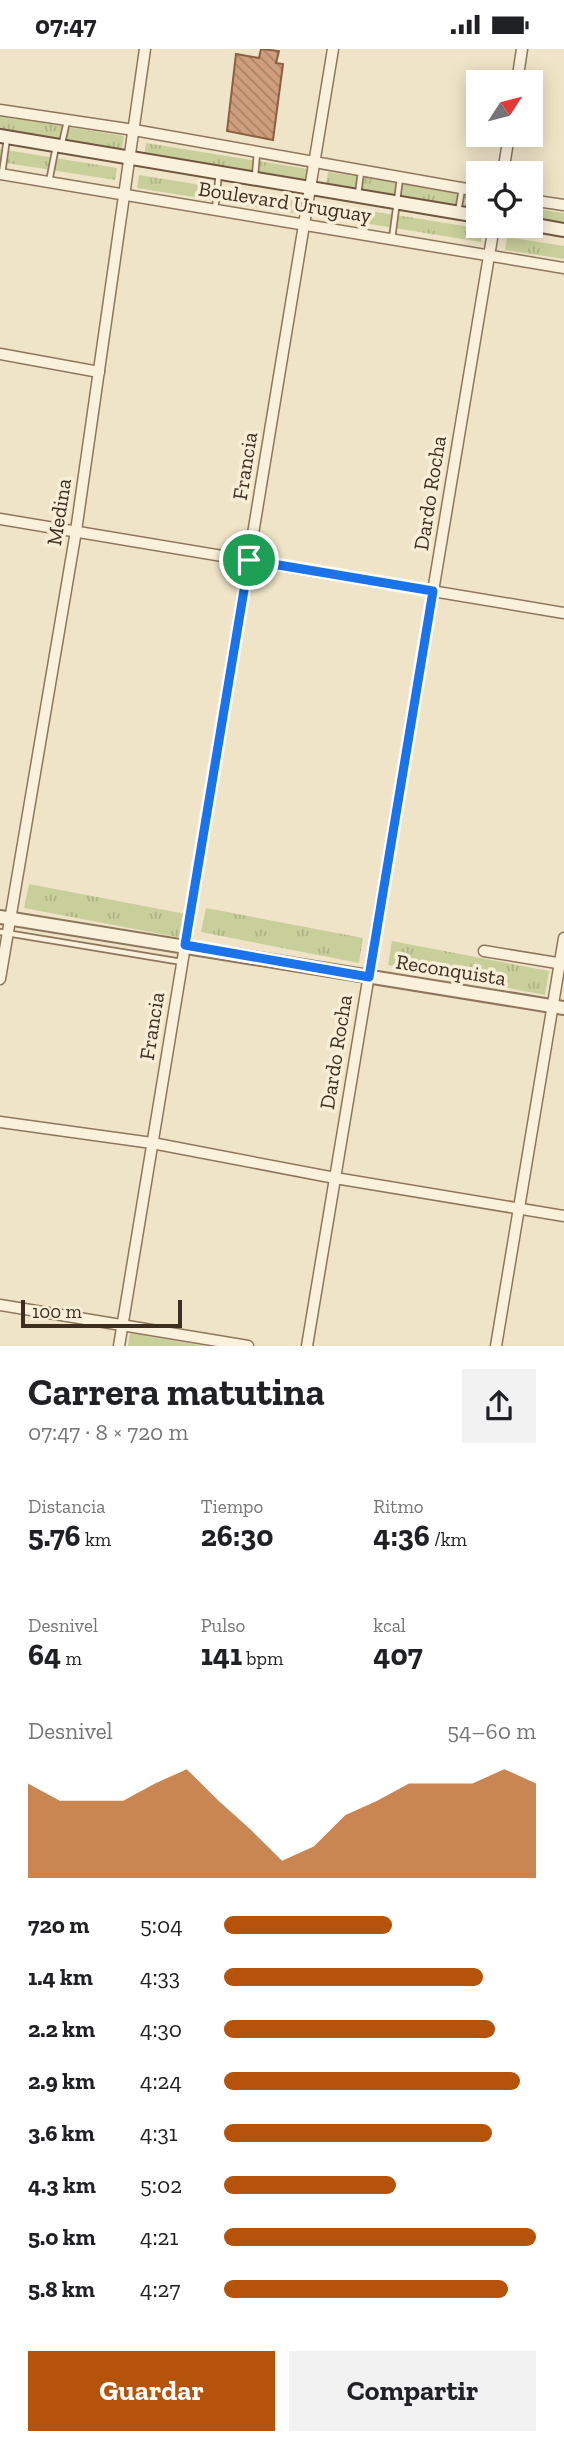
<!DOCTYPE html>
<html lang="es">
<head>
<meta charset="utf-8">
<style>
  :root { --surface:#fff; --page:#f2f2f2; --text:#202124; --muted:#757577; --accent:#b45309 }
  body { margin:0; font-family:"Zilla Slab",serif; background:var(--page); color:var(--text); height:100vh; display:flex; flex-direction:column; font-size:26px; white-space:nowrap }
  * { box-sizing:border-box; margin:0 }
  p { font-size:23px; color:var(--muted) }
  .icon { flex:none; width:38px; height:38px; fill:none; stroke:currentColor; stroke-width:2; stroke-linecap:round; stroke-linejoin:round }
  .map { position:relative; height:1297px; overflow:hidden }
  .panel { display:flex; flex-direction:column; background:var(--surface); flex:1 }
  .panel>* { flex:none }
  .needle { width:46px; rotate:54deg }
  .controls { position:absolute; left:466px; top:21px; display:grid; gap:14px }
  .controls a { display:grid; place-items:center; width:77px; height:77px; border-radius:0px; background:var(--surface); box-shadow:0 4px 18px #0003; font-size:35px }
  .scale { position:absolute; left:21px; bottom:18px; width:161px; box-sizing:border-box; padding-left:7px; border:4px solid #3d2e20; border-top:0; font-size:19px; line-height:24px; white-space:nowrap; color:#3d2e20; -webkit-text-stroke:5px #f7eed8; paint-order:stroke }
  .pin { position:absolute; display:grid; place-items:center; width:60px; height:60px; color:#fff; margin:-30px; border:4px solid #fff; border-radius:50%; box-shadow:0 2px 7px #0007 }
  .round { display:grid; place-items:center; flex:none; width:74px; height:74px; border-radius:0px; background:var(--page) }
  .head { display:flex; align-items:center; justify-content:space-between; height:119px; padding:0 28px }
  h1 { font-size:38px; font-weight:700; line-height:52px }
  .metrics { display:grid; grid-template-columns:repeat(3,1fr); gap:10px; height:119px; padding:7px 28px }
  .metrics div { display:grid; align-content:center }
  .metrics b { font-size:30px; font-weight:700 }
  .metrics small { font-size:19px; font-weight:400 }
  .metrics p { font-size:19px }
  .chart { height:196px; padding:14px 28px }
  .chart p { display:flex; justify-content:space-between }
  .chart svg { width:100%; height:126px; margin-top:7px; fill:var(--accent); opacity:.7 }
  .action { display:flex; gap:14px; margin-top:auto; padding:14px 28px }
  .action a { flex:1; height:80px; border-radius:0px; background:var(--accent); color:#fff; font-size:28px; font-weight:700; line-height:80px; text-align:center }
  .action a+a { background:var(--page); color:var(--text) }
  ul { padding:0 28px; list-style:none; font-size:23px }
  li { display:grid; grid-template-columns:112px 84px 1fr; align-items:center; height:52px }
  li i { height:18px; border-radius:9px; background:var(--accent) }
  .status { display:flex; justify-content:space-between; align-items:center; height:49px; padding:0 35px; background:var(--surface); direction:ltr }
  .status svg { height:19px; fill:currentColor }
  .map>svg:first-child { display:block }
</style>
</head>
<body>
<div class="status"><b>07:47</b><svg viewBox="0 0 49 12"><path d="M0 12V9h3v3zM5 12V6h3v6zM10 12V3h3v9zM15 12V0h3v12zM26 1h20v11H26zM47 4h2v5h-2z"/></svg></div>
<div class="map">
<svg width="564" height="1297" viewBox="0 0 564 1297">
  <defs>
    <pattern id="grass-tufts" width="24" height="20" patternUnits="userSpaceOnUse" patternTransform="scale(1.75)"><rect width="24" height="20" fill="#c9cf9b"/><path d="M3 7l-1-3M5 7V3M7 7l1-3M15 17l-1-3M17 17v-4M19 17l1-3" fill="none" stroke="#aeb285"/></pattern>
    <pattern id="building-back-hatch" width="6" height="6" patternUnits="userSpaceOnUse" patternTransform="scale(1.75)"><rect width="6" height="6" fill="#cf9f7d"/><path d="M-1 5l2 2M0 0l6 6M5-1l2 2" fill="none" stroke="#a98266"/></pattern>
  </defs>
  <rect width="100%" height="100%" fill="#f0e4c8"/>
  <g fill="url(#grass-tufts)">
    <polygon points="0,67 124,87 122,100 0,80"/>
    <polygon points="146,94 308,120 306,133 144,107"/>
    <polygon points="0,100 117,119 115,131 0,113"/>
    <polygon points="328,123 478,146 478,159 326,135"/>
    <polygon points="139,126 301,152 299,165 137,139"/>
    <polygon points="321,154 483,180 481,193 320,167"/>
    <polygon points="530,159 564,164 564,177 530,172"/>
    <polygon points="507,188 564,197 564,210 505,201"/>
    <polygon points="29,835 186,865 182,889 24,859"/>
    <polygon points="206,859 363,889 359,914 201,883"/>
    <polygon points="392,892 549,922 545,946 388,916"/>
  </g>
  <polygon fill="#c9cf9b" points="130,1284 205,1297 128,1297"/>
  <polygon fill="url(#building-back-hatch)" stroke="#8d5f41" stroke-width="2" points="261,0 279,2 276,14 283,15 273,91 227,82 236,5 259,9"/>
  <g fill="none" stroke-linecap="round" stroke-linejoin="round">
    <defs>
      <g id="service">
        <polyline points="62,94 67,72"/>
        <polyline points="2,125 7,89"/>
        <polyline points="255,127 257,104"/>
        <polyline points="49,133 56,97"/>
        <polyline points="358,145 361,123"/>
        <polyline points="215,161 219,124"/>
        <polyline points="458,163 462,140"/>
        <polyline points="392,190 400,129"/>
        <polyline points="0,883 182,913"/>
      </g>
      <g id="minor">
        <polyline points="517,33 522,0"/>
        <polyline points="0,61 134,81 478,142"/>
        <polyline points="503,124 509,86"/>
        <polyline points="0,125 564,219"/>
        <polyline points="530,151 564,156"/>
        <polyline points="0,305 99,323"/>
        <polyline points="0,470 564,564"/>
        <polyline points="484,902 563,915"/>
        <polyline points="0,930 76,482 145,0"/>
        <polyline points="0,1073 152,1094 335,1129 564,1167"/>
        <polyline points="0,1256 248,1297"/>
        <polyline points="119,1297 333,0"/>
        <polyline points="307,1297 494,177"/>
        <polyline points="496,1297 564,889"/>
      </g>
      <polyline id="tertiary" points="0,868 564,959"/>
      <g id="secondary">
        <polyline points="0,87 478,167"/>
        <polyline points="530,175 564,181"/>
      </g>
    </defs>
    <use href="#service" stroke="#8d765c" stroke-width="8"/>
    <use href="#minor" stroke="#8d765c" stroke-width="13"/>
    <use href="#tertiary" stroke="#8d765c" stroke-width="16"/>
    <use href="#secondary" stroke="#6f573f" stroke-width="16"/>
    <use href="#service" stroke="#faf1dc" stroke-width="4.5"/>
    <use href="#minor" stroke="#faf1dc" stroke-width="10"/>
    <use href="#tertiary" stroke="#faf1dc" stroke-width="12"/>
    <use href="#secondary" stroke="#faf1dc" stroke-width="12"/>
  </g>
  <g fill="none" stroke-linecap="round" stroke-linejoin="round">
    <defs>
      <polygon id="route" points="249,511 433,542 369,928 185,896"/>
    </defs>
    <use href="#route" stroke="#fff" stroke-width="14"/>
    <use href="#route" stroke="#1a73e8" stroke-width="9"/>
  </g>
  <g text-anchor="middle" stroke-width="7" stroke-linejoin="round" paint-order="stroke">
    <g font-size="21" fill="#3d2e20" stroke="#f7eed8">
      <text transform="translate(285 153) rotate(9)" y="7">Boulevard Uruguay</text>
      <text transform="translate(245 417) rotate(-81)" y="7">Francia</text>
      <text transform="translate(430 444) rotate(-81)" y="7">Dardo Rocha</text>
      <text transform="translate(59 463) rotate(-81)" y="7">Medina</text>
      <text transform="translate(451 921) rotate(9)" y="7">Reconquista</text>
      <text transform="translate(152 977) rotate(-81)" y="7">Francia</text>
      <text transform="translate(336 1003) rotate(-81)" y="7">Dardo Rocha</text>
    </g>
  </g>
</svg>
<div class="controls">
<a><svg class="needle" viewBox="-14 -14 28 28"><path d="M0-13l5 13h-10z" fill="#e53935"/><path d="M0 13l5-13h-10z" fill="#757577"/></svg></a>
<a><svg class="icon" aria-label="locate" viewBox="0 0 24 24"><circle cx="12" cy="12" r="6"/><path d="M12 2v4M12 18v4M2 12h4M18 12h4"/></svg></a>
</div>
<div class="scale">100 m</div>
<div class="pin" style="left:249px;top:511px;background:#1e9e55"><svg class="icon" aria-label="arrive" viewBox="0 0 24 24"><path d="M6 21V4h12l-3 4 3 4H6"/></svg></div>
</div>
<section class="panel">
<div class="head"><div><h1>Carrera matutina</h1><p>07:47 · 8 × 720 m</p></div><a class="round"><svg class="icon" aria-label="share" viewBox="0 0 24 24"><path d="M12 15V3M7 8l5-5 5 5M5 13v7h14v-7"/></svg></a></div>
<div class="metrics">
<div><p>Distancia</p><b>5.76<small> km</small></b></div>
<div><p>Tiempo</p><b>26:30</b></div>
<div><p>Ritmo</p><b>4:36<small> /km</small></b></div>
</div>
<div class="metrics">
<div><p>Desnivel</p><b>64<small> m</small></b></div>
<div><p>Pulso</p><b>141<small> bpm</small></b></div>
<div><p>kcal</p><b>407</b></div>
</div>
<div class="chart"><p><span>Desnivel</span>54–60 m</p>
<svg viewBox="0 0 160 44" preserveAspectRatio="none"><path d="M0 44V11L10 17L20 17L30 17L40 11L50 6L60 17L70 27L80 38L90 33L100 22L110 17L120 11L130 11L140 11L150 6L160 11V44z"/></svg>
</div>
<ul>
<li><b>720 m</b>5:04<i style="width:54%"></i></li>
<li><b>1.4 km</b>4:33<i style="width:83%"></i></li>
<li><b>2.2 km</b>4:30<i style="width:87%"></i></li>
<li><b>2.9 km</b>4:24<i style="width:95%"></i></li>
<li><b>3.6 km</b>4:31<i style="width:86%"></i></li>
<li><b>4.3 km</b>5:02<i style="width:55%"></i></li>
<li><b>5.0 km</b>4:21<i style="width:100%"></i></li>
<li><b>5.8 km</b>4:27<i style="width:91%"></i></li>
</ul>
<div class="action"><a>Guardar</a><a>Compartir</a></div>
</section>
</body>
</html>
